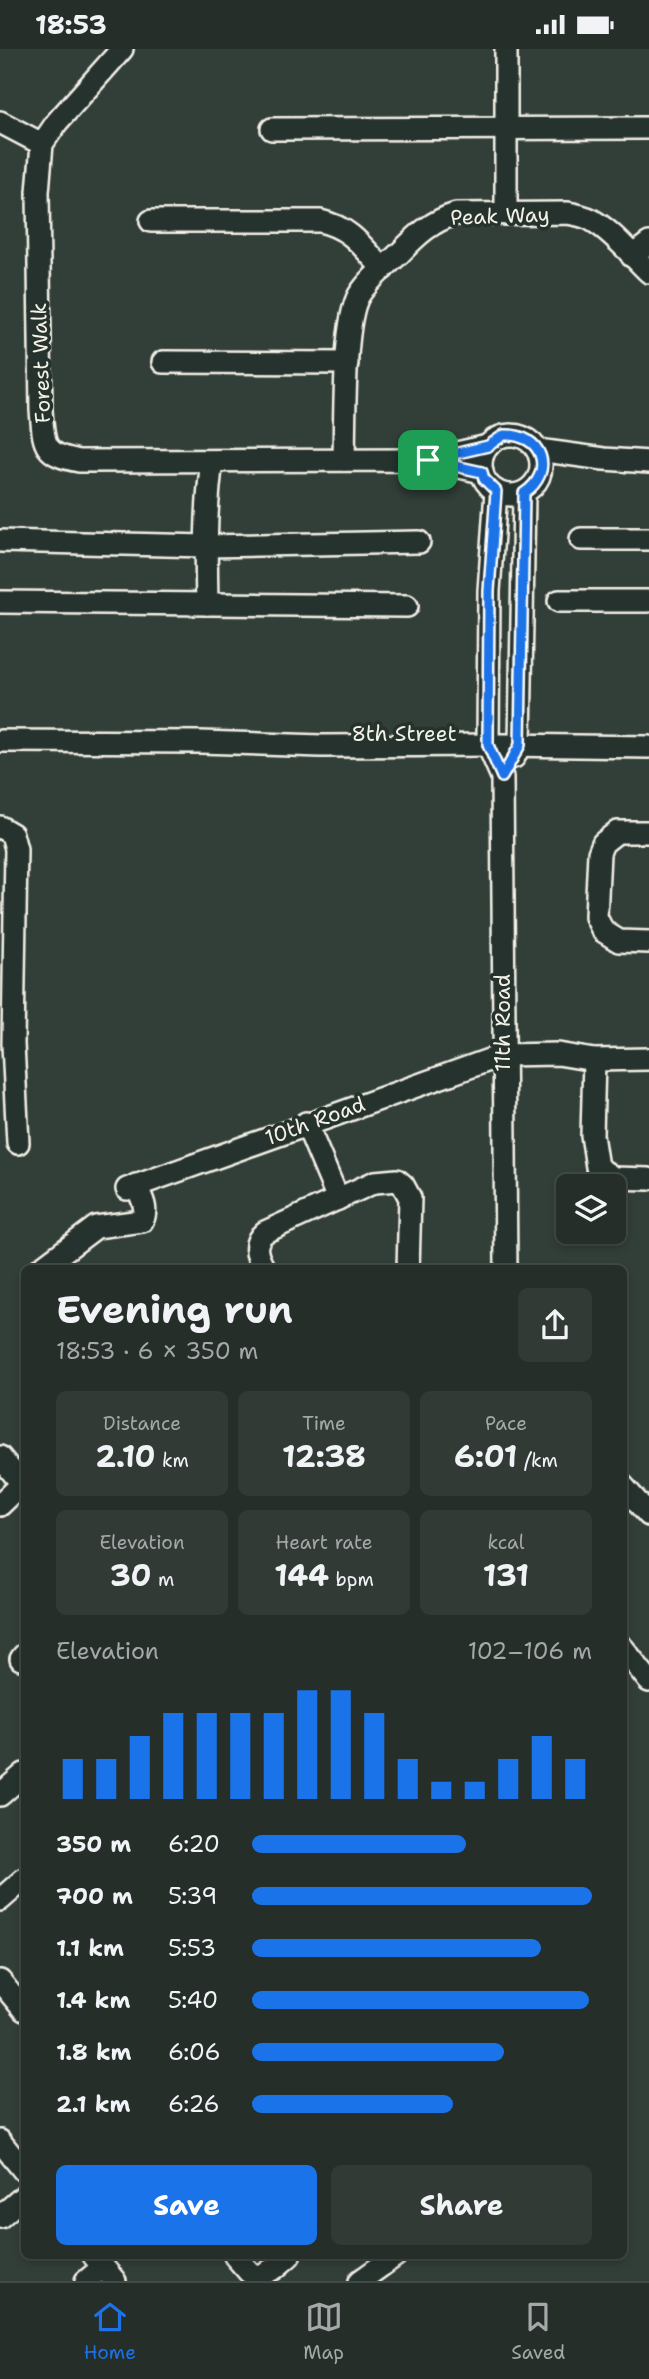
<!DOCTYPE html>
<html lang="en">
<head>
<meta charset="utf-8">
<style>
  :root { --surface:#262e2a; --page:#323a36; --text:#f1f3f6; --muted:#a4a8a8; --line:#424a47; --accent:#1a73e8 }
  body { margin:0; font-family:"Shantell Sans",sans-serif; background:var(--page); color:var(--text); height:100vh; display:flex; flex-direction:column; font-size:26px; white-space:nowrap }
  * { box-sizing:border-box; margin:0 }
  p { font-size:23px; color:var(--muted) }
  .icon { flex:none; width:38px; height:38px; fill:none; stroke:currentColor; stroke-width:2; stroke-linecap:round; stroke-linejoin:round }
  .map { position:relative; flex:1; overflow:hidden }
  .details { position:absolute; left:21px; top:1216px; width:606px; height:994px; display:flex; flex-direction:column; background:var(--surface); border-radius:10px; box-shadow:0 4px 10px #0003,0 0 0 2px var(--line) }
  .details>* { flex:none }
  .controls { position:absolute; left:556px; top:1125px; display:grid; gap:14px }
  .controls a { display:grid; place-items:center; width:70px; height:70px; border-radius:10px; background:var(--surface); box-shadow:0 4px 10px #0003,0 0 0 2px var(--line); font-size:35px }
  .pin { position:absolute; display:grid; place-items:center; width:60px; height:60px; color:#fff; margin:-30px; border-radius:14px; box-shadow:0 4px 10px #0006 }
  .round { display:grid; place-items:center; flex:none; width:74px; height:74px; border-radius:10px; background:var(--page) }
  .headline { display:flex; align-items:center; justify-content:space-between; height:119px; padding:0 35px }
  h1 { font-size:38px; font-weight:700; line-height:52px }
  .metrics { display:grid; grid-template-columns:repeat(3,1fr); gap:10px; height:119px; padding:7px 35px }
  .metrics div { display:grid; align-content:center; border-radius:10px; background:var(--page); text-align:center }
  .metrics b { font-size:30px; font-weight:700 }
  .metrics small { font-size:19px; font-weight:400 }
  .metrics p { font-size:19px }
  .chart { height:196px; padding:14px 35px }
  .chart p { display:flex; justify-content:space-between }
  .chart svg { width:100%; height:126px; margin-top:7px; stroke:var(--accent); stroke-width:6 }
  .button { display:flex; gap:14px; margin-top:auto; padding:14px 35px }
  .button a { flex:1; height:80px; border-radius:10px; background:var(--accent); color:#fff; font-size:28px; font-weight:700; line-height:80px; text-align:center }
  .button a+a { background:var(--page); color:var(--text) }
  ul { padding:0 35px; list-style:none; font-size:23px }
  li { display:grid; grid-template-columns:112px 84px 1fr; align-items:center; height:52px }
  li i { height:18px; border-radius:9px; background:var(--accent) }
  .status { display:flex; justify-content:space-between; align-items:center; height:49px; padding:0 35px; background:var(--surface); direction:ltr }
  .status svg { height:19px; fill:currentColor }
  .tabs { display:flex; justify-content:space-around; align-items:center; height:98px; border-top:2px solid var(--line); background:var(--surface); font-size:19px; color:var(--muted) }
  .tabs a { display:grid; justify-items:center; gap:4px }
  .tabs .active { color:var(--accent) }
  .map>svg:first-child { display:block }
</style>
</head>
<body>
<div class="status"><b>18:53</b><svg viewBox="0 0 49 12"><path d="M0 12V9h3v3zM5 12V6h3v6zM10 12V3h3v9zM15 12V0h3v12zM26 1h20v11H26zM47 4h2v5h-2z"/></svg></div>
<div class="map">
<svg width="649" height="2232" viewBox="0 0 649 2232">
  <rect width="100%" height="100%" fill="#323e38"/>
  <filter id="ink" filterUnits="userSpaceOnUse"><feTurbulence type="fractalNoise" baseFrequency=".0143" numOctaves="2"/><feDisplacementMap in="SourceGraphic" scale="14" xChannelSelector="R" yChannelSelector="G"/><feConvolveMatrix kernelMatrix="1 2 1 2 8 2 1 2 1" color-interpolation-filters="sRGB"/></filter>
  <g filter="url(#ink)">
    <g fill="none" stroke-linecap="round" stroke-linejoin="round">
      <defs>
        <g id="minor">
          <path d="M122,0L57,73L42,95L38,143L41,361C44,396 42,405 79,412L428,411L482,423"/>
          <polyline points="506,0 506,165"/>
          <polyline points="0,73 42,95"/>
          <polyline points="272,80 649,79"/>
          <path d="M151,172H320C351,179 362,197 383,220"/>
          <polyline points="632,207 649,194"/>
          <polyline points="163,313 347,314"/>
          <circle cx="511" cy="416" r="30"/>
          <polyline points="538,401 604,410 649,413"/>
          <polyline points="430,410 488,397"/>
          <path d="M344,411C345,376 343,272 359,246C369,230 386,217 400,204C417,186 432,172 456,165L568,164C577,166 587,167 595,173C615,185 632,207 649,223"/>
          <polyline points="496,442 489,542 488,696 502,728 506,1220"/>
          <polyline points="581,490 649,490"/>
          <polyline points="0,492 206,497 419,493"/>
          <polyline points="559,552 649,552"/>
          <polyline points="0,553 407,557"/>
          <path d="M207,555C206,507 205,460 212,413"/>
          <polyline points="0,692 200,693 321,697 504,696 649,698"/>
          <polyline points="514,708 520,696 524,444"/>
          <polyline points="0,778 12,785 16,800 13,995 18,1094"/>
          <polyline points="649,783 617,783 603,794 599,804 596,868 603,882 619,892 649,893"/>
          <polyline points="594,1011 592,1086 597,1118 614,1129 649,1130"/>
          <polyline points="306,1074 338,1150"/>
          <polyline points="127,1140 503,1006 558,1005 594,1011 649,1010"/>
          <path d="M40,1220L96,1178L142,1172C149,1160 141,1148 136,1136"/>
          <path d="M264,1220C256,1206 252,1194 265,1183L375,1133L397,1131L403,1136L410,1149L408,1220"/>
          <polyline points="0,1408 24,1437"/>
          <polyline points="623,1437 649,1466"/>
          <polyline points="0,1456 24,1433"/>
          <polyline points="623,1599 649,1632"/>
          <polyline points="21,1610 24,1606"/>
          <polyline points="0,1746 24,1725"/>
          <polyline points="0,1851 24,1830"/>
          <polyline points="0,1932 24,1961"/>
          <polyline points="0,2092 24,2122"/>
          <polyline points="0,2168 24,2147"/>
          <polyline points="94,2207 115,2232"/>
          <polyline points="235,2207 249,2223 258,2228 275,2219 289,2207"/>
          <polyline points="86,2232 103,2218"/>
          <polyline points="360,2232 395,2207"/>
        </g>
      </defs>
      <use href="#minor" stroke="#f4f1e8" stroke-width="26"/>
      <use href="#minor" stroke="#26332d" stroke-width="21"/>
    </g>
  </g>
  <g fill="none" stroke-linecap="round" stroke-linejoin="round" filter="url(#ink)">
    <defs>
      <path id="route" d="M504,386C542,384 556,423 524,444L520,696L502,728L488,696L489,542L496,442L484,430L482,423L428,411L488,397Z"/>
    </defs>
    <use href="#route" stroke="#fff" stroke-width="14"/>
    <use href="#route" stroke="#1a73e8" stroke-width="9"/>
  </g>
  <g text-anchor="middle" stroke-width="7" stroke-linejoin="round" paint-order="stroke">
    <g font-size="21" fill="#f4f1e8" stroke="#26332d">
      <text transform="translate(500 167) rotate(-2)" y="7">Peak Way</text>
      <text transform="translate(41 314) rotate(-92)" y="7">Forest Walk</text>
      <text x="404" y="692">8th Street</text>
      <text transform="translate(503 974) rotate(-90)" y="7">11th Road</text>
      <text transform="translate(315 1072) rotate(-20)" y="7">10th Road</text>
    </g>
  </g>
</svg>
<div class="controls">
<a><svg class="icon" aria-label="layers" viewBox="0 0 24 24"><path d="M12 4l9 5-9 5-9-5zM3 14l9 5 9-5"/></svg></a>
</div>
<div class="pin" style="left:428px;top:411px;background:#1e9e55"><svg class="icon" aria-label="arrive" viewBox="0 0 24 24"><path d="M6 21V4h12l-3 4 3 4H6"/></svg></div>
<section class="details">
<div class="headline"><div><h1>Evening run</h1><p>18:53 · 6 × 350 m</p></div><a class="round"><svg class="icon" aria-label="share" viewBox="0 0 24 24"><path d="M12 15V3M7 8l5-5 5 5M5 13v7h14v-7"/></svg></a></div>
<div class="metrics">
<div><p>Distance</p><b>2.10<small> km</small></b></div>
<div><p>Time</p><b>12:38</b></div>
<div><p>Pace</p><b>6:01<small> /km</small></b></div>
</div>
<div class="metrics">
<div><p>Elevation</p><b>30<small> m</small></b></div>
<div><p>Heart rate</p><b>144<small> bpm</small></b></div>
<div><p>kcal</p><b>131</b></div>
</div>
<div class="chart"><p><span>Elevation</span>102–106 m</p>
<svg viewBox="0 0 160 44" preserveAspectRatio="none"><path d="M5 44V30M15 44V30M25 44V22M35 44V14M45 44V14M55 44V14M65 44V14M75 44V6M85 44V6M95 44V14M105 44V30M115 44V38M125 44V38M135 44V30M145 44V22M155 44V30"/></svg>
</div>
<ul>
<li><b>350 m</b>6:20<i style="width:63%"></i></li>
<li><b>700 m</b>5:39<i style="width:100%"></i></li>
<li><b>1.1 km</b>5:53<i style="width:85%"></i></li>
<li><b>1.4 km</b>5:40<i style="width:99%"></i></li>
<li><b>1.8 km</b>6:06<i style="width:74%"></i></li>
<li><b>2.1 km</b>6:26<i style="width:59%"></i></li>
</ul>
<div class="button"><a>Save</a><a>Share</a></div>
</section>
</div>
<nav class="tabs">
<a class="active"><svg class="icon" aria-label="home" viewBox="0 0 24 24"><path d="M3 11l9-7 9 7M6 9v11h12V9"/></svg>Home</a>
<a><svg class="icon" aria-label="map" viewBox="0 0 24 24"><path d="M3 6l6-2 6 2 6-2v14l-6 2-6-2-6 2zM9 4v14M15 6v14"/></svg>Map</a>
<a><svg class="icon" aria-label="saved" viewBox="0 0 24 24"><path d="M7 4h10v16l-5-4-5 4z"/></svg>Saved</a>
</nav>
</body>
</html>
